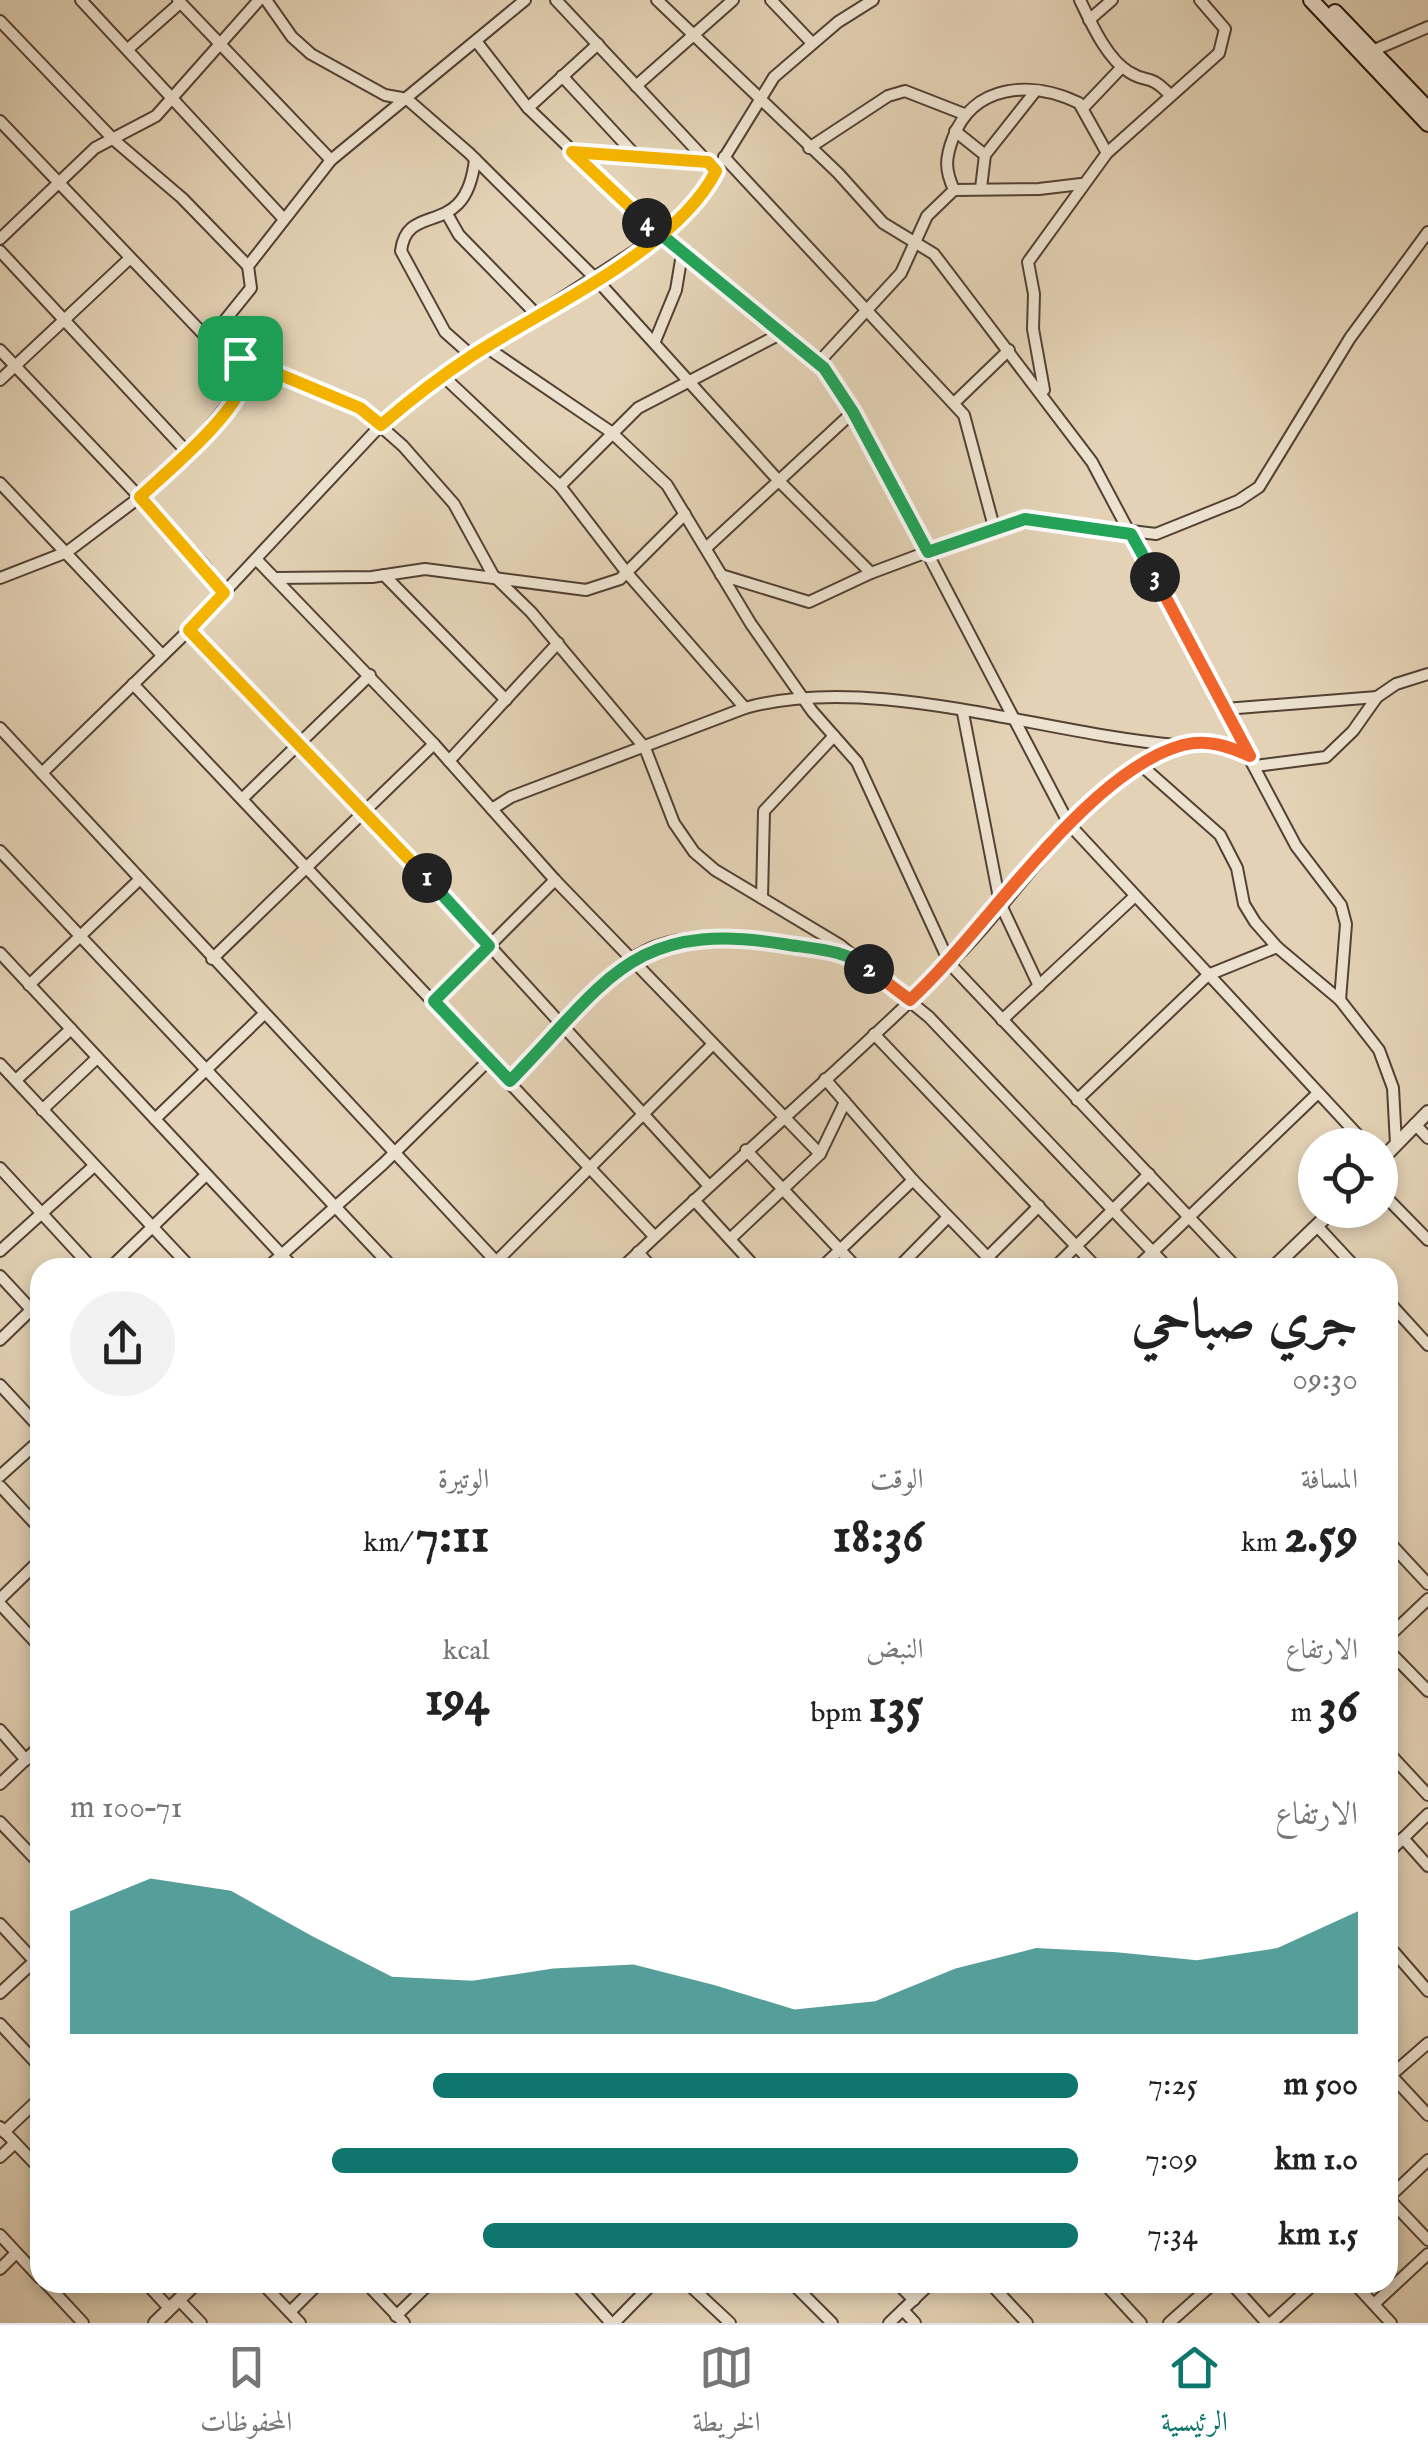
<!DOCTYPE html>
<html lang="ar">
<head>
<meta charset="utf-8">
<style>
  :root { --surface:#fff; --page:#f2f2f2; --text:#222; --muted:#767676; --line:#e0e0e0; --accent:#0f766e }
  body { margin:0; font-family:"IM FELL English",Amiri,serif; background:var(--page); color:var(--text); direction:rtl; height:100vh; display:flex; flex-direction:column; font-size:38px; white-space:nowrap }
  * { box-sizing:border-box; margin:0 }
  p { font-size:32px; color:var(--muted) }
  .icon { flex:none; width:55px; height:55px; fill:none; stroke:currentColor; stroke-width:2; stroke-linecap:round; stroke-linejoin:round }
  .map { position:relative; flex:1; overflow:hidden; direction:ltr }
  .details { position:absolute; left:30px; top:1258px; width:1368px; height:1035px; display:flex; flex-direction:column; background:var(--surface); border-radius:30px; box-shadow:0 5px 15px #0003; direction:rtl }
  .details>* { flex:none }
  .tools { position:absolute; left:1298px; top:1128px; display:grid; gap:20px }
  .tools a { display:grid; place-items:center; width:100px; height:100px; border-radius:50%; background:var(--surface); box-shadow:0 5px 15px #0003; font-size:50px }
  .pin { position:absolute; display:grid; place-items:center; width:85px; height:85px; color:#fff; margin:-42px; border-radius:20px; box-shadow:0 5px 15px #0006 }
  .km { position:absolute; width:50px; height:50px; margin:-25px; border-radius:50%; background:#222; color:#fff; font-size:28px; line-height:50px; text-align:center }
  .round { display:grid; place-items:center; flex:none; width:105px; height:105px; border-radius:52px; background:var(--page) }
  .head { display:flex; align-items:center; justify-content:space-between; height:170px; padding:0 40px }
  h1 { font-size:55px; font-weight:700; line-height:75px }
  .stats { display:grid; grid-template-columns:repeat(3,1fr); gap:15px; height:170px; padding:10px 40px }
  .stats div { display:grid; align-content:center }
  .stats b { font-size:50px; font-weight:700 }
  .stats small { font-size:28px; font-weight:400 }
  .stats p { font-size:28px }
  .chart { height:280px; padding:20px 40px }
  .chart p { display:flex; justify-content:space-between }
  .chart svg { width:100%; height:180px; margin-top:10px; fill:var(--accent); opacity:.7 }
  ul { padding:0 40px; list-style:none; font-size:32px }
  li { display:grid; grid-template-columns:160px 120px 1fr; align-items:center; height:75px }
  li i { height:25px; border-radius:12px; background:var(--accent) }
  .tab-bar { display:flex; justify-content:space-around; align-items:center; height:140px; border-top:2px solid var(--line); background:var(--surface); font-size:28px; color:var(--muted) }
  .tab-bar a { display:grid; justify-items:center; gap:5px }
  .tab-bar .selected { color:var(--accent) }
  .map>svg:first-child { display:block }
</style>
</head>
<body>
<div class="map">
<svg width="1428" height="2323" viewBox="0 0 1428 2323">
  <rect width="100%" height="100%" fill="#e3d2b5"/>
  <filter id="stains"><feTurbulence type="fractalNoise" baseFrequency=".002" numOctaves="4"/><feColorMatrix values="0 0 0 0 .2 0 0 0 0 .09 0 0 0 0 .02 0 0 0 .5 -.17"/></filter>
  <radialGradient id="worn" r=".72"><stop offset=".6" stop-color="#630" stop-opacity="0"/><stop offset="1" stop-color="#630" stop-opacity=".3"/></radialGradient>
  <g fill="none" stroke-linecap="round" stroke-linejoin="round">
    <defs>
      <g id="minor">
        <polyline points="81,0 282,217"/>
        <polyline points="178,0 331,160"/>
        <polyline points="266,0 292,37 311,54 385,95 407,99 469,153 596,279 778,480 871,573"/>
        <polyline points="657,0 838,173 883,223 934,254 1092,462 1296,846 1341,905 1346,924 1340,1000"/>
        <polyline points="771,0 812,43"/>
        <path d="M1080,0C1091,23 1107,59 1129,72C1148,84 1149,73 1169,94"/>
        <polyline points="1089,20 1112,0"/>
        <polyline points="0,21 114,140 182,198 248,266"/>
        <polyline points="476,41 528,108 660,235 824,368 877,457 1069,824 1367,1145"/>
        <polyline points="128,49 180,3"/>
        <polyline points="1372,51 1428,27"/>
        <polyline points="562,76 637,157"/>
        <polyline points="636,86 733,0"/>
        <polyline points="1084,107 1122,67"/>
        <polyline points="528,108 598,44"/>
        <polyline points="0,121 209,340 240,358 360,408 403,446 454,504 493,575 531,612 645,748 674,823 694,852 715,870 840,945 929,1017 1168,1268"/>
        <polyline points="955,131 985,155"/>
        <polyline points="809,148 888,96 905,91 964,114"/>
        <polyline points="574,152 708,163"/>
        <polyline points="724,157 964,415 994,527"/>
        <polyline points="723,160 774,77 838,22 873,0"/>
        <polyline points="981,188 985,155 1034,93"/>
        <path d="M954,190C945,170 945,159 953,138C973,84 1031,80 1079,103L1107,153"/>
        <polyline points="447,214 459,235 538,316"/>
        <polyline points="0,239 95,148 156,116 259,0"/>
        <polyline points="0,251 188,453"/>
        <polyline points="209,340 251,288 248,266 331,160 525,0"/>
        <polyline points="655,341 676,290 682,254"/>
        <polyline points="486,347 611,432 667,485 751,624 812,711 857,762 950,964 1237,1268"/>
        <polyline points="0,350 204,565 225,593"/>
        <path d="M472,356L445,332L401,251C407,199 466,242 475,159"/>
        <polyline points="818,363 901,273 927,216 954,190 1039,189 1081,184"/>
        <polyline points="443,376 560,486 627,573 745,708"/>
        <polyline points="0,380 128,260"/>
        <polyline points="1044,390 1033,329 1034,294 1028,262 1107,153 1219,53 1225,29 1200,0"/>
        <polyline points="954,403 1009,350"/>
        <polyline points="0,483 162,655"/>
        <polyline points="560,486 638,408 780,334"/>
        <polyline points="706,548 853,412"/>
        <polyline points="256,559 434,744 555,880 820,1154"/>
        <polyline points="384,575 506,700"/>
        <polyline points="721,575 809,602 871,573 994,527 1039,520 1156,534 1238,501 1259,487 1350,338 1428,232"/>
        <polyline points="0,578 67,552 140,497 188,453 240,390 240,358"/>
        <polyline points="275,578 372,577 425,569 586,590 620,579 685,514"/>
        <polyline points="189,630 425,875 709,1186"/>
        <polyline points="133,684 654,1236"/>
        <polyline points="1225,709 1377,697"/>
        <polyline points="963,713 1000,903 1039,986"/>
        <polyline points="0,728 502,1268"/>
        <polyline points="449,761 558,643"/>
        <polyline points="1142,766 1220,835 1237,868 1244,904 1255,922 1277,947 1340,1000 1379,1050 1393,1088 1396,1144"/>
        <polyline points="1255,766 1326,757 1353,731 1377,697 1396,684 1428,674"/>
        <path d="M42,773L189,630L381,425L472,356L660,235C683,217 702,198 716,171L556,0"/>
        <polyline points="243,798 370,675"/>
        <path d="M492,809L511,797L745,708C874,672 1041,734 1176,745"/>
        <polyline points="0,851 393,1268"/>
        <polyline points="762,898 764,811 834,736"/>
        <polyline points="0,953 294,1268"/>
        <polyline points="212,959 434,744"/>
        <polyline points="29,985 140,879"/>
        <polyline points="434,1001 555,880"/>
        <polyline points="1002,1020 1134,897"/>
        <polyline points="874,1034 1097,1268"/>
        <polyline points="0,1064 191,1268"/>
        <polyline points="825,1079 913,1180 998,1268"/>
        <polyline points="16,1080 71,1029"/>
        <path d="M510,1081C548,1042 586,995 629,961C686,916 790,946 854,956"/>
        <polyline points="1077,1100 1208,975 1277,947"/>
        <polyline points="42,1110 97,1058"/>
        <polyline points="155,1119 264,1014"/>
        <polyline points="1415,1124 1428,1138"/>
        <polyline points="746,1150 857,1268"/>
        <polyline points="0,1168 92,1268"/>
        <polyline points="1380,1191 1428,1240"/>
        <polyline points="694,1200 756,1268"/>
        <polyline points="1317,1226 1356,1268"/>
        <polyline points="730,1239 820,1154 845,1102"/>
        <polyline points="0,1251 94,1166"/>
        <polyline points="638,1252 652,1268"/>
        <polyline points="988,1257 1039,1206"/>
        <polyline points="496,1262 713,1044"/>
        <polyline points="110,1268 206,1175"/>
        <polyline points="267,1268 383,1164 490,1059"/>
        <path d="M622,1268C729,1166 840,1070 946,967C1020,896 1067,802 1162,754C1192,738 1219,742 1249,755"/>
        <polyline points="821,1268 913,1180"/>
        <polyline points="898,1268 948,1217"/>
        <polyline points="1054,1268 1149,1174"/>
        <polyline points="1136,1268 1318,1093"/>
        <polyline points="0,1276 40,1319"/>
        <polyline points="1388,1301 1428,1345"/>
        <polyline points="0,1340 31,1310"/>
        <polyline points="0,1385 40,1428"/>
        <polyline points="0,1476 40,1440"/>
        <polyline points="0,1486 40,1529"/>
        <polyline points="1388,1541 1428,1584"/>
        <polyline points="0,1599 40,1560"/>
        <polyline points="0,1604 40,1647"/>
        <polyline points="1388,1637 1428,1599"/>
        <polyline points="1388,1650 1428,1691"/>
        <polyline points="0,1730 26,1760"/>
        <polyline points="1388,1752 1428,1795"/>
        <polyline points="0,1784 40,1746"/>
        <polyline points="0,1822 40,1864"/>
        <polyline points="1403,1838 1428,1866"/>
        <polyline points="1388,1853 1428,1814"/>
        <polyline points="0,1924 40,1967"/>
        <polyline points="1388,1945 1428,1991"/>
        <polyline points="0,1993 40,1956"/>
        <polyline points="0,2024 40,2067"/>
        <polyline points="1388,2072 1428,2115"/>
        <polyline points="1388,2078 1428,2043"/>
        <polyline points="0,2127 40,2169"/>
        <polyline points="4,2132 40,2098"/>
        <polyline points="0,2157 15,2143"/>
        <polyline points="1388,2198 1428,2240"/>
        <polyline points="1388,2198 1428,2160"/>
        <polyline points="0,2235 40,2278"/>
        <polyline points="0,2269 16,2253"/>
        <polyline points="45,2282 83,2323"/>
        <polyline points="145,2282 170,2309"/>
        <polyline points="261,2282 300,2323"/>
        <polyline points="365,2282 404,2323"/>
        <polyline points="574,2282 611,2323"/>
        <polyline points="686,2282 730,2323"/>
        <polyline points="791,2282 832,2323"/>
        <polyline points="896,2282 914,2300"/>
        <polyline points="989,2282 1027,2323"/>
        <polyline points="1103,2282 1141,2323"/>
        <polyline points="1230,2282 1267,2323"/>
        <polyline points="1353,2282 1391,2323"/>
        <polyline points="179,2300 201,2323"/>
        <polyline points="1374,2304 1428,2254"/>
        <polyline points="903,2310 915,2323"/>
        <polyline points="290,2312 320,2282"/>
        <polyline points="396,2316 431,2282"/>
        <polyline points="614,2323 654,2282"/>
        <polyline points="889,2323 932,2282"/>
        <polyline points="1169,2323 1215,2282"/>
        <polyline points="1271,2323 1316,2282"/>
      </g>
      <g id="tertiary">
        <polyline points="1380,1161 1428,1112"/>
        <polyline points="1273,1268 1333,1210"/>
        <polyline points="155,2323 197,2282"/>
      </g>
      <g id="secondary">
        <polyline points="1311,0 1428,124"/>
        <polyline points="1335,12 1428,109"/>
      </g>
    </defs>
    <use href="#minor" stroke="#534134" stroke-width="14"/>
    <use href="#tertiary" stroke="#534134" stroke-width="16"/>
    <use href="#secondary" stroke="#231109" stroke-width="18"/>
    <use href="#minor" stroke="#ede2cf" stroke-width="10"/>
    <use href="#tertiary" stroke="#ede2cf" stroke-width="12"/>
    <use href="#secondary" stroke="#ede2cf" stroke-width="14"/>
  </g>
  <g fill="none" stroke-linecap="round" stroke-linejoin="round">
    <defs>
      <path id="split-1" d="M240,358C241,368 244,381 240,390C225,423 168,471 140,497L224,593L189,630L427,878"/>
      <path id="split-2" d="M427,878L489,946L434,1001L510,1081C606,983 631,919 783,944C813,949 846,949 869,969"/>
      <path id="split-3" d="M869,969L910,1000C985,932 1086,771 1183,745C1208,739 1228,746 1250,756L1155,577"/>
      <polyline id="split-4" points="647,223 824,368 853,412 928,552 1025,519 1131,534 1155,577"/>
      <path id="split-5" d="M240,358L360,408L381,425C410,400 441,376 473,355C545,308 677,249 716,171L708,162L572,152L647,223"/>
    </defs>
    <use href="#split-1" stroke="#fff" stroke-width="20"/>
    <use href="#split-2" stroke="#fff" stroke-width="20"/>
    <use href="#split-3" stroke="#fff" stroke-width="20"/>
    <use href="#split-4" stroke="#fff" stroke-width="20"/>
    <use href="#split-5" stroke="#fff" stroke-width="20"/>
    <use href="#split-1" stroke="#f5b400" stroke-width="12"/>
    <use href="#split-2" stroke="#22a559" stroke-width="12"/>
    <use href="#split-3" stroke="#f0652b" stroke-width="12"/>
    <use href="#split-4" stroke="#22a559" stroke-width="12"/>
    <use href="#split-5" stroke="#f5b400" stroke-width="12"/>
  </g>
  <rect width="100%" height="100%" filter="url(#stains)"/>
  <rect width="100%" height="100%" fill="url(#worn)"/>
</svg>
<div class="tools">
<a><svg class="icon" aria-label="locate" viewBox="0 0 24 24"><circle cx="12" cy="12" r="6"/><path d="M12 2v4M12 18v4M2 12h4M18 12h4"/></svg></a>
</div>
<div class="pin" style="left:240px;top:358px;background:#1e9e55"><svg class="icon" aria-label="arrive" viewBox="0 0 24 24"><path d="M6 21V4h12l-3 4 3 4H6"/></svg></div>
<b class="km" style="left:427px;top:878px">1</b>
<b class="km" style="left:869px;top:969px">2</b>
<b class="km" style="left:1155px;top:577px">3</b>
<b class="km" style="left:647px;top:223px">4</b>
<section class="details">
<div class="head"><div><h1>جري صباحي</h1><p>09:30</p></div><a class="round"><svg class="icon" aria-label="share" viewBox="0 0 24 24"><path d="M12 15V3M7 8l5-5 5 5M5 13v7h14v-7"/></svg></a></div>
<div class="stats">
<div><p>المسافة</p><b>2.59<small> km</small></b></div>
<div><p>الوقت</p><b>18:36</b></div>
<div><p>الوتيرة</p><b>7:11<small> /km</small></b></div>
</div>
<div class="stats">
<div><p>الارتفاع</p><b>36<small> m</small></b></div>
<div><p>النبض</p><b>135<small> bpm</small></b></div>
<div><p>kcal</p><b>194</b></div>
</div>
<div class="chart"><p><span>الارتفاع</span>71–100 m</p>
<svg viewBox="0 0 160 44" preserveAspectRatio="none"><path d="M0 44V14L10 6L20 9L30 20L40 30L50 31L60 28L70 27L80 32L90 38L100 36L110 28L120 23L130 24L140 26L150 23L160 14V44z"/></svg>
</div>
<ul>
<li><b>500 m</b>7:25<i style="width:64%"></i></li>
<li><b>1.0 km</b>7:09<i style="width:74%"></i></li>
<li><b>1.5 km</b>7:34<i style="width:59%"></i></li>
</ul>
</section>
</div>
<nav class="tab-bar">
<a class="selected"><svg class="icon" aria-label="home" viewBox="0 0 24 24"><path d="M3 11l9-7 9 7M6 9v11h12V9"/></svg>الرئيسية</a>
<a><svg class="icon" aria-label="map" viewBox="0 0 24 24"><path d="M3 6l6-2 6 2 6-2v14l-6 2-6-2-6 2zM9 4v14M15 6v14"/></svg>الخريطة</a>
<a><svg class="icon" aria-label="saved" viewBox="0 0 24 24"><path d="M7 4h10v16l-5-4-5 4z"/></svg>المحفوظات</a>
</nav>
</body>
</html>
